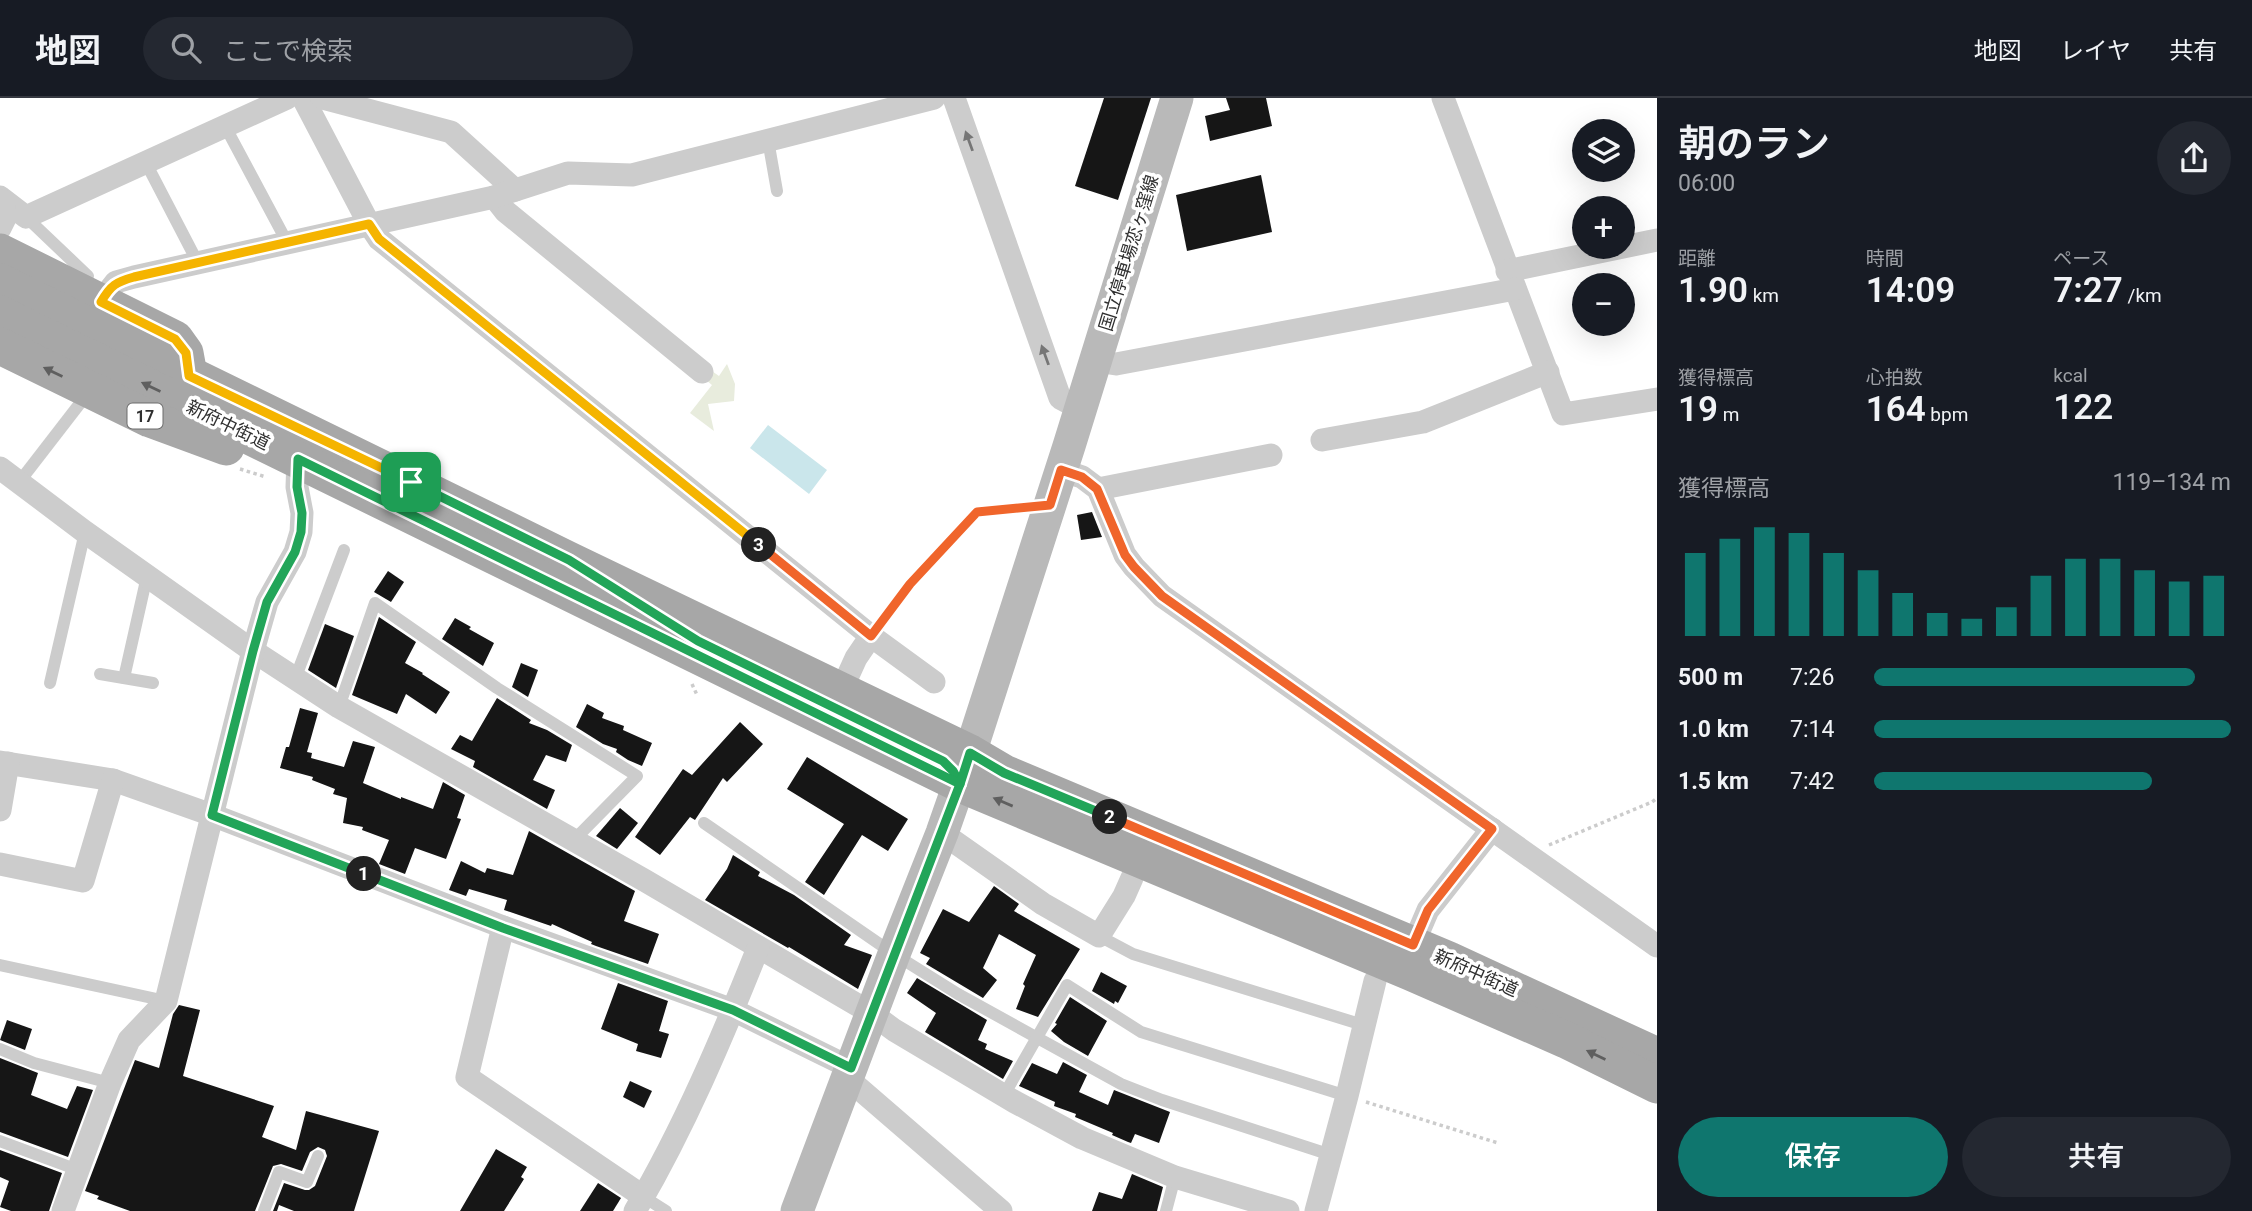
<!DOCTYPE html>
<html lang="ja">
<head>
<meta charset="utf-8">
<style>
  :root { --surface:#171b24; --page:#242831; --text:#f1f3f6; --muted:#9ea1a6; --line:#363941; --accent:#0f766e }
  body { margin:0; font-family:Roboto,"Noto Sans JP",sans-serif; background:var(--page); color:var(--text); height:100vh; display:flex; flex-direction:column; font-size:26px; white-space:nowrap }
  * { box-sizing:border-box; margin:0 }
  p { font-size:23px; color:var(--muted) }
  .icon { flex:none; width:38px; height:38px; fill:none; stroke:currentColor; stroke-width:2; stroke-linecap:round; stroke-linejoin:round }
  .map { position:relative; flex:1; overflow:hidden }
  .side { display:flex; flex-direction:column; background:var(--surface); width:595px }
  .side>* { flex:none }
  .tools { position:absolute; left:1572px; top:21px; display:grid; gap:14px }
  .tools a { display:grid; place-items:center; width:63px; height:63px; border-radius:50%; background:var(--surface); box-shadow:0 7px 28px #0002; font-size:35px }
  .pin { position:absolute; display:grid; place-items:center; width:60px; height:60px; color:#fff; margin:-30px; border-radius:14px; box-shadow:0 4px 10px #0006 }
  .km { position:absolute; width:35px; height:35px; margin:-18px; border-radius:50%; background:#222; color:#fff; font-size:19px; line-height:35px; text-align:center }
  .round { display:grid; place-items:center; flex:none; width:74px; height:74px; border-radius:37px; background:var(--page) }
  .head { display:flex; align-items:center; justify-content:space-between; height:119px; padding:0 21px }
  h1 { font-size:38px; font-weight:600; line-height:52px }
  .figures { display:grid; grid-template-columns:repeat(3,1fr); gap:10px; height:119px; padding:7px 21px }
  .figures div { display:grid; align-content:center }
  .figures b { font-size:35px; font-weight:600 }
  .figures small { font-size:19px; font-weight:400 }
  .figures p { font-size:19px }
  .chart { height:196px; padding:14px 21px }
  .chart p { display:flex; justify-content:space-between }
  .chart svg { width:100%; height:126px; margin-top:7px; stroke:var(--accent); stroke-width:6 }
  .primary-button { display:flex; gap:14px; margin-top:auto; padding:14px 21px }
  .primary-button a { flex:1; height:80px; border-radius:42px; background:var(--accent); color:#fff; font-size:28px; font-weight:600; line-height:80px; text-align:center }
  .primary-button a+a { background:var(--page); color:var(--text) }
  ul { padding:0 21px; list-style:none; font-size:23px }
  li { display:grid; grid-template-columns:112px 84px 1fr; align-items:center; height:52px }
  li i { height:18px; border-radius:9px; background:var(--accent) }
  header { display:flex; align-items:center; gap:42px; box-sizing:border-box; height:98px; padding:0 35px; background:var(--surface); border-bottom:2px solid var(--line) }
  header strong { font-size:33px }
  nav { display:flex; gap:38px; margin-inline-start:auto; font-size:24px }
  .search { width:490px; height:63px; background:var(--page); display:flex; align-items:center; gap:18px; box-sizing:border-box; padding:0 24px; border-radius:38px; color:var(--muted); font-size:26px }
  main { display:flex; flex:1; min-height:0 }
  .map>svg:first-child { display:block }
</style>
</head>
<body>
<header>
<strong>地図</strong>
<div class="search"><svg class="icon" aria-label="search" viewBox="0 0 24 24"><circle cx="10" cy="10" r="6"/><path d="M15 15l6 6"/></svg>ここで検索</div>
<nav><a>地図</a><a>レイヤ</a><a>共有</a></nav>
</header>
<main>
<div class="map">
<svg width="1657" height="1113" viewBox="0 0 1657 1113">
  <rect width="100%" height="100%" fill="#fff"/>
  <polygon fill="#e8ecdd" points="727,266 735,286 734,303 708,306 714,333 690,315 712,287 700,277 706,269 719,278"/>
  <polygon fill="#cae6eb" points="768,327 827,372 809,396 750,350"/>
  <g fill="#161616">
    <polygon points="1104,0 1151,0 1118,102 1075,88"/>
    <polygon points="1226,0 1266,0 1272,28 1210,43 1205,18 1230,12"/>
    <polygon points="1261,77 1272,134 1187,153 1176,97"/>
    <polygon points="1092,414 1102,439 1081,442 1077,417"/>
    <polygon points="388,473 404,484 391,504 374,494"/>
    <polygon points="379,519 416,544 405,565 423,575 422,576 450,594 436,616 406,596 397,616 352,597"/>
    <polygon points="455,520 471,529 469,531 494,545 483,568 442,541"/>
    <polygon points="325,526 354,538 336,590 308,572"/>
    <polygon points="521,565 538,572 528,599 512,589"/>
    <polygon points="497,600 531,622 529,625 547,632 572,647 566,664 546,657 533,682 555,692 547,711 473,669 475,663 451,651 460,637 472,643"/>
    <polygon points="587,606 604,615 602,620 624,628 623,632 652,645 642,668 628,662 616,654 617,651 603,646 576,629"/>
    <polygon points="300,610 318,615 307,654 312,655 311,660 344,669 353,643 375,649 363,685 401,701 401,699 433,711 443,684 465,697 457,720 461,721 446,761 415,750 405,776 379,766 389,742 362,732 363,729 343,725 347,700 333,696 335,691 312,682 313,679 280,670 286,649 289,649"/>
    <polygon points="740,624 763,646 727,684 723,680 695,722 690,719 660,757 635,739 683,671 692,677"/>
    <polygon points="807,659 908,721 888,753 862,737 824,797 805,784 844,726 787,691"/>
    <polygon points="620,710 638,725 617,751 596,738"/>
    <polygon points="529,733 635,793 624,823 659,836 648,866 596,848 591,846 592,844 552,826 551,828 504,812 507,802 469,791 466,798 449,792 461,763 485,775 487,770 513,777"/>
    <polygon points="733,757 760,774 758,778 794,797 851,837 844,847 872,857 858,891 789,849 788,850 705,802 727,771"/>
    <polygon points="994,788 1019,806 1014,813 1080,851 1038,919 1016,911 1025,888 1023,886 1036,857 999,836 983,870 997,882 983,900 926,866 930,860 920,855 943,811 969,824"/>
    <polygon points="1101,874 1127,888 1118,905 1115,903 1114,906 1092,893"/>
    <polygon points="917,880 987,922 978,942 987,946 985,951 1013,963 1003,981 925,934 936,915 907,895"/>
    <polygon points="618,885 668,903 659,933 669,936 661,960 636,953 638,946 601,931"/>
    <polygon points="1070,899 1107,923 1088,958 1064,944 1051,933 1057,926 1055,925"/>
    <polygon points="179,907 200,912 183,978 274,1008 262,1039 296,1052 306,1013 379,1033 354,1113 294,1113 279,1107 277,1113 273,1113 284,1085 305,1092 309,1092 315,1088 327,1058 325,1052 318,1049 310,1054 302,1073 281,1066 273,1068 255,1113 130,1113 97,1101 99,1098 85,1093 135,962 159,970 173,916"/>
    <polygon points="7,922 32,931 25,952 0,942"/>
    <polygon points="0,960 38,975 31,997 67,1011 77,988 93,992 68,1059 0,1034"/>
    <polygon points="1063,964 1087,977 1079,994 1108,1007 1114,992 1170,1014 1159,1045 1135,1036 1131,1045 1128,1044 1112,1037 1113,1035 1075,1019 1076,1016 1054,1008 1055,1004 1019,988 1032,965 1057,976"/>
    <polygon points="630,983 652,993 644,1010 623,999"/>
    <polygon points="496,1051 527,1069 521,1079 524,1081 504,1113 460,1113"/>
    <polygon points="0,1052 62,1075 49,1113 11,1113 0,1109 9,1083 0,1079"/>
    <polygon points="1132,1076 1163,1089 1157,1113 1092,1113 1099,1094 1122,1101"/>
    <polygon points="598,1085 621,1100 613,1113 580,1113"/>
  </g>
  <g fill="none" stroke-linecap="round" stroke-linejoin="round">
    <g stroke="#ccc" stroke-width="3.5" stroke-dasharray="3.5 3.5" stroke-linecap="butt">
      <polyline points="240,371 266,379"/>
      <polyline points="883,522 910,486 977,414 1021,409"/>
      <polyline points="692,586 697,597"/>
      <polyline points="1549,747 1652,704 1657,700"/>
      <polyline points="1366,1004 1498,1045"/>
    </g>
    <g stroke="#ccc" stroke-width="12">
      <polyline points="225,28 287,144"/>
      <polyline points="768,42 777,93"/>
      <polyline points="146,65 198,165"/>
      <polyline points="26,119 88,178"/>
      <polyline points="20,383 88,295"/>
      <polyline points="100,576 153,585"/>
      <polyline points="124,580 147,478"/>
      <polyline points="295,581 344,452"/>
      <polyline points="50,585 85,434"/>
      <polyline points="339,609 375,505 497,590 637,678 573,743"/>
      <polyline points="704,725 894,856 958,896 1121,986 1162,1002 1331,1057"/>
      <polyline points="1099,838 1133,856 1363,927"/>
      <polyline points="0,867 166,903"/>
      <polyline points="0,951 34,965 110,985"/>
      <polyline points="1004,997 1067,887 1141,934 1347,998"/>
      <polyline points="0,1043 78,1072"/>
      <polyline points="644,1099 666,1113"/>
      <polyline points="264,1113 279,1074 307,1084 318,1058"/>
      <polyline points="1166,1113 1175,1079"/>
    </g>
    <g stroke="#ccc" stroke-width="23">
      <polyline points="303,0 369,126 379,141 871,538 934,584"/>
      <polyline points="322,0 451,34 515,92"/>
      <polyline points="954,0 1060,300 1081,311"/>
      <polyline points="1443,0 1563,316 1657,301"/>
      <polyline points="0,99 26,119 287,0"/>
      <polyline points="494,99 505,113 702,274"/>
      <polyline points="0,130 5,120 4,103"/>
      <polyline points="1507,173 1657,142"/>
      <polyline points="101,203 116,184 134,179 494,99 568,75 632,77 934,0"/>
      <polyline points="1096,263 1116,266 1515,191"/>
      <polyline points="1322,342 1423,324 1548,274"/>
      <polyline points="0,370 85,434 253,553 339,609 644,782 871,915 894,932 1015,1004 1082,1040 1175,1079 1288,1113"/>
      <polyline points="1061,372 1082,379 1098,391 1125,457 1134,469 1162,498 1657,848"/>
      <polyline points="1098,391 1271,357"/>
      <polyline points="841,593 856,560 871,538"/>
      <polyline points="0,664 113,682 212,717 503,829 733,912 851,970"/>
      <polyline points="0,712 8,665"/>
      <polyline points="942,735 1043,806 1099,838 1124,798 1132,780"/>
      <polyline points="0,766 83,783 113,682"/>
      <polyline points="503,829 467,979 644,1099"/>
      <polyline points="1413,847 1428,812 1492,731"/>
      <polyline points="847,980 1001,1113"/>
      <polyline points="63,1113 110,985 129,942 166,903 253,553 267,504 295,454 301,434 302,415 297,389 298,361"/>
      <path d="M635,1113C684,1030 722,940 758,850"/>
      <polyline points="1316,1113 1347,998 1375,883"/>
    </g>
    <polyline stroke="#b9b9b9" stroke-width="33" points="797,1113 894,856 942,735 970,655 1069,348 1177,0"/>
    <g stroke="#a7a7a7" stroke-width="37">
      <polyline points="0,154 175,241 185,255 189,277"/>
      <polyline points="0,184 569,462 970,655 1004,675 1449,862 1657,958"/>
      <polyline points="0,216 960,686 1410,874 1566,942 1657,987"/>
      <polyline points="0,248 150,321 226,349"/>
    </g>
  </g>
  <defs><path id="oneway-solid" d="M-6-.8H1V-3.2L6.5 0L1 3.2V.8H-6Z" transform="scale(1.75)"/></defs>
  <g fill="#767676">
    <use href="#oneway-solid" transform="translate(969 43) rotate(-110)"/>
    <use href="#oneway-solid" transform="translate(1045 257) rotate(-110)"/>
  </g>
  <g fill="#5f5f5f">
    <use href="#oneway-solid" transform="translate(53 274) rotate(-154)"/>
    <use href="#oneway-solid" transform="translate(151 289) rotate(-154)"/>
    <use href="#oneway-solid" transform="translate(1003 704) rotate(-157)"/>
    <use href="#oneway-solid" transform="translate(1596 957) rotate(-154)"/>
  </g>
  <g fill="none" stroke-linecap="round" stroke-linejoin="round">
    <defs>
      <polyline id="split-1" points="364,776 503,830 733,912 851,970 960,686 953,673 943,663 698,543 569,462 411,384"/>
      <polyline id="split-2" points="364,776 212,717 253,553 267,504 295,454 301,434 302,415 297,389 298,361 960,686 970,655 1004,675 1110,719"/>
      <polyline id="split-3" points="759,447 871,538 910,486 977,414 1050,407 1061,372 1082,379 1097,391 1125,457 1134,469 1162,498 1492,731 1428,812 1413,847 1110,719"/>
      <path id="split-4" d="M411,384L189,278L186,255L175,241L101,204C111,187 116,184 134,179L369,126L379,141L759,447"/>
    </defs>
    <use href="#split-1" stroke="#fff" stroke-width="14"/>
    <use href="#split-2" stroke="#fff" stroke-width="14"/>
    <use href="#split-3" stroke="#fff" stroke-width="14"/>
    <use href="#split-4" stroke="#fff" stroke-width="14"/>
    <use href="#split-1" stroke="#22a559" stroke-width="9"/>
    <use href="#split-2" stroke="#22a559" stroke-width="9"/>
    <use href="#split-3" stroke="#f0652b" stroke-width="9"/>
    <use href="#split-4" stroke="#f5b400" stroke-width="9"/>
  </g>
  <g text-anchor="middle" stroke-width="7" stroke-linejoin="round" paint-order="stroke">
    <rect fill="#fff" stroke="#6d6d6d" stroke-width="2" x="127.5" y="305.5" width="35" height="25" rx="5"/>
    <g font-size="16" font-weight="bold" fill="#2f2f2f">
      <text x="145" y="324">17</text>
    </g>
    <g font-size="18" fill="#2f2f2f" stroke="#fff">
      <text transform="translate(1129 155) rotate(-73)" y="6">国立停車場恋ヶ窪線</text>
      <text transform="translate(228 327) rotate(26)" y="6">新府中街道</text>
      <text transform="translate(1476 875) rotate(24)" y="6">新府中街道</text>
    </g>
  </g>
</svg>
<div class="tools">
<a><svg class="icon" aria-label="layers" viewBox="0 0 24 24"><path d="M12 4l9 5-9 5-9-5zM3 14l9 5 9-5"/></svg></a>
<a>+</a>
<a>−</a>
</div>
<div class="pin" style="left:411px;top:384px;background:#1e9e55"><svg class="icon" aria-label="arrive" viewBox="0 0 24 24"><path d="M6 21V4h12l-3 4 3 4H6"/></svg></div>
<b class="km" style="left:364px;top:776px">1</b>
<b class="km" style="left:1110px;top:719px">2</b>
<b class="km" style="left:759px;top:447px">3</b>
</div>
<section class="side">
<div class="head"><div><h1>朝のラン</h1><p>06:00</p></div><a class="round"><svg class="icon" aria-label="share" viewBox="0 0 24 24"><path d="M12 15V3M7 8l5-5 5 5M5 13v7h14v-7"/></svg></a></div>
<div class="figures">
<div><p>距離</p><b>1.90<small> km</small></b></div>
<div><p>時間</p><b>14:09</b></div>
<div><p>ペース</p><b>7:27<small> /km</small></b></div>
</div>
<div class="figures">
<div><p>獲得標高</p><b>19<small> m</small></b></div>
<div><p>心拍数</p><b>164<small> bpm</small></b></div>
<div><p>kcal</p><b>122</b></div>
</div>
<div class="chart"><p><span>獲得標高</span>119–134 m</p>
<svg viewBox="0 0 160 44" preserveAspectRatio="none"><path d="M5 44V15M15 44V10M25 44V6M35 44V8M45 44V15M55 44V21M65 44V29M75 44V36M85 44V38M95 44V34M105 44V23M115 44V17M125 44V17M135 44V21M145 44V25M155 44V23"/></svg>
</div>
<ul>
<li><b>500 m</b>7:26<i style="width:90%"></i></li>
<li><b>1.0 km</b>7:14<i style="width:100%"></i></li>
<li><b>1.5 km</b>7:42<i style="width:78%"></i></li>
</ul>
<div class="primary-button"><a>保存</a><a>共有</a></div>
</section>
</main>
</body>
</html>
